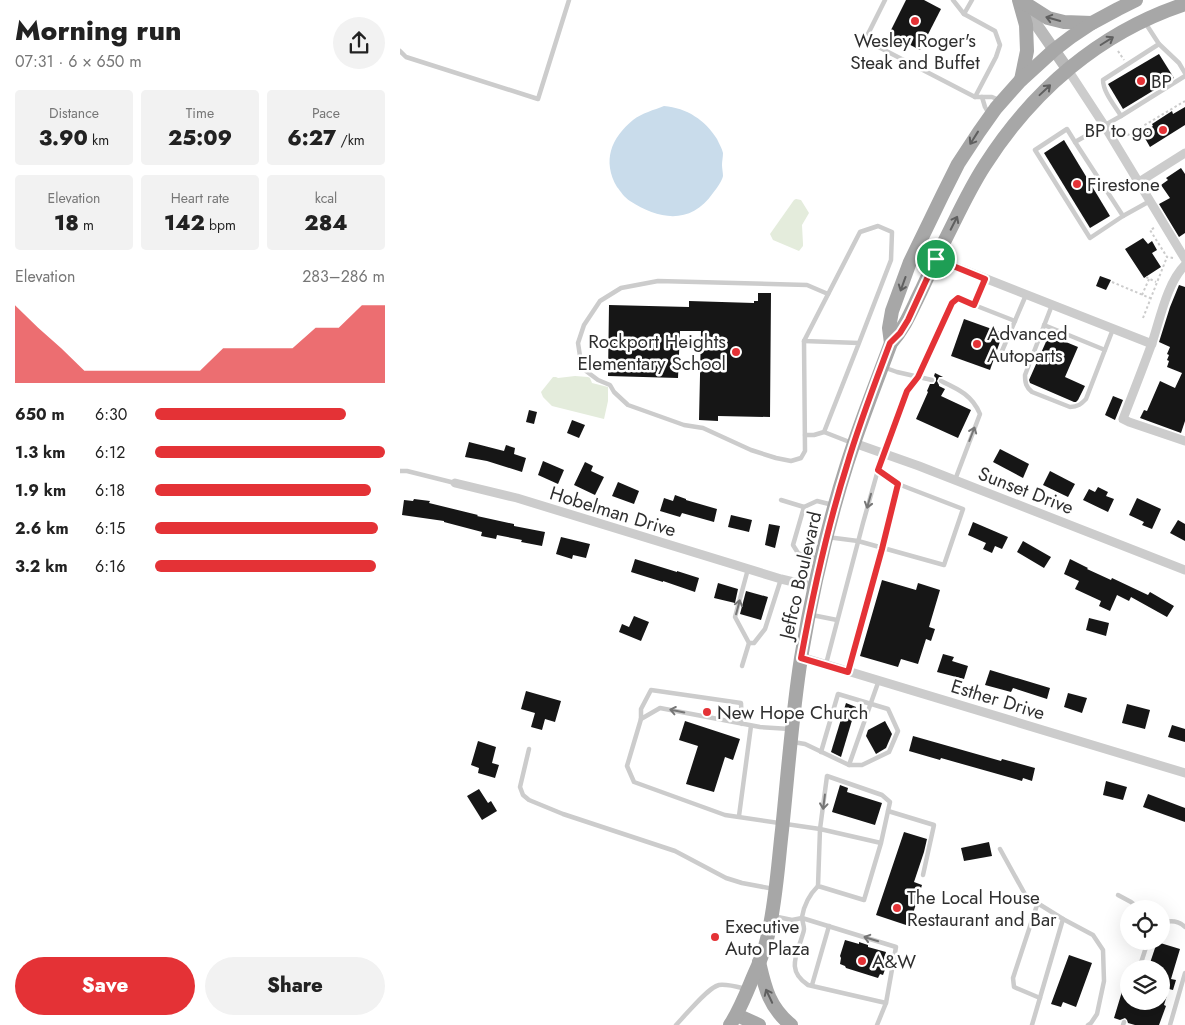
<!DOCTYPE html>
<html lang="en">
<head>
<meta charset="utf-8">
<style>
  :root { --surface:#fff; --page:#f2f2f2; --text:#222; --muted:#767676; --accent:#e43236 }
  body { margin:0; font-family:Jost,sans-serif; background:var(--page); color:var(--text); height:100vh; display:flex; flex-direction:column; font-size:19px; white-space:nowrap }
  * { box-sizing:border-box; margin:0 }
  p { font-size:16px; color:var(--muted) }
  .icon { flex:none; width:28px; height:28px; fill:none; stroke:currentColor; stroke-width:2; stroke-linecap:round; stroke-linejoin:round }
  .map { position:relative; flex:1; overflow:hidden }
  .side { display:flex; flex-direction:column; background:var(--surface); width:400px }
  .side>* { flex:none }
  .tools { position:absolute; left:720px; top:900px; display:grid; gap:10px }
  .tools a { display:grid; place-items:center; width:50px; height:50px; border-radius:50%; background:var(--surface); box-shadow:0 5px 20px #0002; font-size:25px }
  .pin { position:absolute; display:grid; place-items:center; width:42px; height:42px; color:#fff; margin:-21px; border:2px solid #fff; border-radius:50%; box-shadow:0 1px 5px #0007 }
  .round { display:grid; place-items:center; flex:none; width:52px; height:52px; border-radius:26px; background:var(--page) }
  .summary { display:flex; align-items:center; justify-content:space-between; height:85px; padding:0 15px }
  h1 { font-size:28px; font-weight:800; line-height:38px }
  .stats { display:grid; grid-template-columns:repeat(3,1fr); gap:8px; height:85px; padding:5px 15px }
  .stats div { display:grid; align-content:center; border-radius:5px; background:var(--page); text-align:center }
  .stats b { font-size:21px; font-weight:800 }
  .stats small { font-size:14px; font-weight:400 }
  .stats p { font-size:14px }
  .chart { height:140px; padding:10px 15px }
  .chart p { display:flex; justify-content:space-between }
  .chart svg { width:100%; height:90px; margin-top:5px; fill:var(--accent); opacity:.7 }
  .primary-button { display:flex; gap:10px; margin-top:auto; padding:10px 15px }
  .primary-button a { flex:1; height:58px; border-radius:30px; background:var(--accent); color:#fff; font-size:20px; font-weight:800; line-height:58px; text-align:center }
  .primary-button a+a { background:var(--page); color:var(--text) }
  ul { padding:0 15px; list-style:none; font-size:16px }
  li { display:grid; grid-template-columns:80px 60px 1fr; align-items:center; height:38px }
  li i { height:12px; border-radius:6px; background:var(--accent) }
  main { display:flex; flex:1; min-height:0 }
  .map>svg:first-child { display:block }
</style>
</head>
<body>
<main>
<section class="side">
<div class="summary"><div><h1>Morning run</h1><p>07:31 · 6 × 650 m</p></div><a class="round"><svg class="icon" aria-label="share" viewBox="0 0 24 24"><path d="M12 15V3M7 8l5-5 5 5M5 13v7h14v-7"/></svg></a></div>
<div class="stats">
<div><p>Distance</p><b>3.90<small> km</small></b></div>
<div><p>Time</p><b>25:09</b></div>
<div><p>Pace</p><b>6:27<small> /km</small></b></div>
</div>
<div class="stats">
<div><p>Elevation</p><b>18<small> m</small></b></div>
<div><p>Heart rate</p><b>142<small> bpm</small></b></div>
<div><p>kcal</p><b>284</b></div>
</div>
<div class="chart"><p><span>Elevation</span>283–286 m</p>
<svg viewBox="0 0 160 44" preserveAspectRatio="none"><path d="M0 44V6L10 17L20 27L30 38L40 38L50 38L60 38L70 38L80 38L90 27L100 27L110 27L120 27L130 17L140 17L150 6L160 6V44z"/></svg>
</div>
<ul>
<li><b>650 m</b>6:30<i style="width:83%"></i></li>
<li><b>1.3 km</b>6:12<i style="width:100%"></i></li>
<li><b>1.9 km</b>6:18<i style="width:94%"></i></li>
<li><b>2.6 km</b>6:15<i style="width:97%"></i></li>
<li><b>3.2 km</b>6:16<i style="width:96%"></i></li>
</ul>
<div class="primary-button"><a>Save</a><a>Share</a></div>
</section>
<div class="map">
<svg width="785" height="1025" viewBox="0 0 785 1025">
  <rect width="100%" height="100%" fill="#fff"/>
  <g fill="#e4ecdc">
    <polygon points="396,199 401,200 409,213 402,225 403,244 403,246 399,251 373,240 370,234 394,200"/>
    <polygon points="175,376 188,377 190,378 192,383 208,387 208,401 204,419 152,406 143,397 141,392 153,377 156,377 158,378"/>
  </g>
  <path fill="#c9dceb" d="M264,106C287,108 305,120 317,139C319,144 322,148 323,153C323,157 322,161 322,165C322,168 323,173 323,176C322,181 317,188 313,193C291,225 259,220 230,201C224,197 221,192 217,187C202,161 211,138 233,120C242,113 254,110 264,106Z"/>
  <g fill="#161616">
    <polygon points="506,0 524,0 541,9 520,50 489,34"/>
    <polygon points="759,54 774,78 723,109 708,84"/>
    <polygon points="785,107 785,125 750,147 742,133 753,126 752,124 772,111 773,114"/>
    <polygon points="664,140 710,216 690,228 644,153"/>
    <polygon points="781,168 785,174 785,233 779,237 759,204 770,198 761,185 768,180 766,178"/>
    <polygon points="743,238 748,244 752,241 757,250 752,253 761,267 744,278 725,249"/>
    <polygon points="700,276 711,280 706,290 696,286"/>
    <polygon points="779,285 785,287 785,421 781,433 740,418 744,410 747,411 760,381 775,388 782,373 767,367 769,361 767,360 769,355 767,354 770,347 759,342 770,307"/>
    <polygon points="358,293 371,293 370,417 318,416 318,421 299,420 301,331 280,331 278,378 208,376 209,305 289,307 289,301 354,303 354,301 358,301"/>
    <polygon points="564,319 603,333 590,370 551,356"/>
    <polygon points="649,335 678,347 665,377 685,386 678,400 676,402 674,402 630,383 629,380"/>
    <polygon points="535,373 543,377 539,377 537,381 539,385 539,386 545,389 541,396 571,410 558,438 516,419 528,392 527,391 530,384 534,384 536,381 536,378 534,376"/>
    <polygon points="713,396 723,400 715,420 705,415"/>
    <polygon points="129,410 137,412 134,424 126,422"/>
    <polygon points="172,420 185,425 179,438 167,433"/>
    <polygon points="69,442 104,451 106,445 115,448 114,454 126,458 122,472 87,461 65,457"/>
    <polygon points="600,449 629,464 623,478 593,462"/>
    <polygon points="143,461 164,470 158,484 138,475"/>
    <polygon points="185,462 193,466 191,471 204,477 195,495 174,485"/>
    <polygon points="650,471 675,484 668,497 643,485"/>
    <polygon points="218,482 239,491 234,504 212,496"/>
    <polygon points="698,487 708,492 706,496 714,499 708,512 683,500 689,489 695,492"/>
    <polygon points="275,495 286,499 286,500 317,509 314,522 282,513 280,517 260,511 264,498 273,501"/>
    <polygon points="737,498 761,509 752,529 742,525 744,522 729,515"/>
    <polygon points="14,499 30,501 29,503 78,515 77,516 114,524 114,526 145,532 142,546 121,542 122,540 97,535 96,539 81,536 82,532 44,522 44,521 2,515 4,500 13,501"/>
    <polygon points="331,515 352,520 349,532 328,527"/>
    <polygon points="778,520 785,524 785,541 770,533"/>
    <polygon points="573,522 608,537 602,549 595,546 592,553 583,549 586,543 568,535"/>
    <polygon points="369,524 380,526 375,548 365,545"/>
    <polygon points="161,537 190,544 186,558 173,555 172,559 156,554"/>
    <polygon points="623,541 651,557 644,568 617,552"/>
    <polygon points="235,559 277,572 277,571 299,578 295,592 263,581 263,582 231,572"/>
    <polygon points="670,559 688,568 687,569 711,580 712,578 748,595 750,592 774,606 767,617 731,597 729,601 717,595 710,611 699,606 701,601 675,589 679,581 664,574"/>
    <polygon points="482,580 516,590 518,583 540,590 529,627 535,629 531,641 526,639 518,664 501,659 498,667 460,656"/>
    <polygon points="318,583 338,589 335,603 314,598"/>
    <polygon points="346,591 368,597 361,620 340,614"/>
    <polygon points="234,616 249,622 241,641 219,632 222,624 229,627"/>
    <polygon points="689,618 709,623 706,636 686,630"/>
    <polygon points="543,654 554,657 552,661 568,666 564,679 537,672"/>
    <polygon points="590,670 650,688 647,699 613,688 611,692 585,685"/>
    <polygon points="126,691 161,701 155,722 145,719 142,730 131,727 135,713 121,709"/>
    <polygon points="668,693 687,698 682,713 664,707"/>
    <polygon points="446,703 456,707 441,757 431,752"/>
    <polygon points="727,704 750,710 745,729 722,723"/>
    <polygon points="285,721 340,739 333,760 325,757 314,792 286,784 298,746 279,740"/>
    <polygon points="485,721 492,734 486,748 476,754 466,736 468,730"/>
    <polygon points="772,725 785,729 785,742 768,737"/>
    <polygon points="513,736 601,761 602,759 635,768 632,781 623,778 622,781 541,758 540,760 509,751"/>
    <polygon points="78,741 96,747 92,763 99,765 95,778 78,773 79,768 71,765"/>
    <polygon points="706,781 727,787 723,800 703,795"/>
    <polygon points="440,785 448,788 447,792 482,803 475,825 432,812"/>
    <polygon points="79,789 88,803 91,801 97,811 82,820 67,796"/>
    <polygon points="748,794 785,808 785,822 743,807"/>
    <polygon points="504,832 527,839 524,852 514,882 522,885 509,926 476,915"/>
    <polygon points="589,842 592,856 564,861 561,848"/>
    <polygon points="445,940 459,944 459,942 468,945 468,947 486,952 483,963 487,964 483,975 480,974 478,978 446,968 445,966 440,964 441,958 440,956"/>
    <polygon points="757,942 780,949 771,979 776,980 773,990 769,989 764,1005 766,1006 759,1025 735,1025 728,1023 727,1020 725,1018 720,1020 714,1018 727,975 729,976 729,1001 761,1001 761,969 748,969"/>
    <polygon points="669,955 692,963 676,1007 663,1002 661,1007 651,1004"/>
  </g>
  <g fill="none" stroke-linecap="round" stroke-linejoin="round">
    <g stroke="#ccc" stroke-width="2" stroke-dasharray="2.5 2.5" stroke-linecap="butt">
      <polyline points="718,51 724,60"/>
      <polyline points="723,138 785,101"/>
      <polyline points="754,228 750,230 767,257 773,258"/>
      <polyline points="746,277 756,282"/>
      <polyline points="712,282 750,298"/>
      <polyline points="742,295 749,279"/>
      <polyline points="743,318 767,257"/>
    </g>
    <g stroke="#ccc" stroke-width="4.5">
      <polyline points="485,0 465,40 575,97 592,97 599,100"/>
      <polyline points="553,0 564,14 595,31 600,45 596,57 575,97"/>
      <polyline points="564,14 572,0"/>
      <polyline points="746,24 759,44 779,63 785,73"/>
      <polyline points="0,51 6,57 138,99 169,0"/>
      <polyline points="582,97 585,107 589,114"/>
      <path d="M721,116C715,106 703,92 703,80L759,44"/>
      <polyline points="675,142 723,216"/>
      <polyline points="750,201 723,216 690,238 635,150 667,129 675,142 721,116 785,76"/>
      <polyline points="574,305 585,279"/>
      <path d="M652,305L625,375C625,383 626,387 632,392L670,407C678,407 681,404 686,399L713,329"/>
      <polyline points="644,325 705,350"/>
      <polyline points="404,341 405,451 401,458 391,461 376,458 351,450 303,428 284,425 228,405 214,392 210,385 198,380 186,371 180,356 178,343 184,325 200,301 221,288 258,281 407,285 428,294"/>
      <polyline points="599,358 626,295"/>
      <polyline points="483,367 497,372 532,380"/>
      <path d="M541,381C558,389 572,395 580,414L555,480"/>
      <polyline points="424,432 459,343 491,260 492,232 478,226 460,232 404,341 459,343"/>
      <polyline points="405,435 414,435 424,432 452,443"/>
      <polyline points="0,471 7,471 55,483"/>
      <polyline points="381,500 404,507"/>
      <polyline points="427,537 458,541 544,565 563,509 498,484 478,470"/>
      <polyline points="420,559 405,556 398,553 393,545 404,507 417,501 433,505"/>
      <polyline points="412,615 437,620"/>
      <polyline points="349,643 354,643 365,629 381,579"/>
      <polyline points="426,664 463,523 478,470 507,391 519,377 552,303 559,299 615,321"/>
      <polyline points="342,666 349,643 335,617 348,569"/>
      <polyline points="448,671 482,549 498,484"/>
      <polyline points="241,719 260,708 360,727 390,729"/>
      <polyline points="342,724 341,703 251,690 241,709 241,719 227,766 234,782 325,815 420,829 481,843 490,802 482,795 427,776 420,829 418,886 464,900 481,843"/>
      <polyline points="393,742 405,744 449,765 479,680"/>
      <polyline points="129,749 120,787 123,795 129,800 163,814 275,851 326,878 342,883 374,889"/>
      <polyline points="421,752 438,694 488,709 498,731 489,752 462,765 449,765"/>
      <polyline points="488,811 534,825 523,875"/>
      <polyline points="339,816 351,726"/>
      <polyline points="600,849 626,896 663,919 693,935 703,950 704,981 697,1014 691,1023 688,1025"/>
      <path d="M418,886C409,895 404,905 402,917C402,921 404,925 404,929C404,932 402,936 401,940C395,958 388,972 408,985L486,1003"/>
      <polyline points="718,895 731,902 740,909"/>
      <polyline points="638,902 613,978 614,987 640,998"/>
      <polyline points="373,916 392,920 402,918 496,947 486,1003 477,1025"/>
      <path d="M761,923C770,920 778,920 785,927"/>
      <polyline points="739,969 748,941"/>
      <polyline points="412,985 429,926"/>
      <path d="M276,1025C286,1015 307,988 319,985C328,984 338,987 346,989"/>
      <polyline points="632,1025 663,919"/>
      <polyline points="723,1025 724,1022"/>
      <polyline points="770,1025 785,973"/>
    </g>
    <g stroke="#ccc" stroke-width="9">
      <polyline points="668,70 704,125 785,259"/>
      <polyline points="739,182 785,153"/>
      <polyline points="536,259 752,344"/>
      <path d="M785,265C767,283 760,319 752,343C743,368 733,393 723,419L729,422L785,441"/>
      <polyline points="454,443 519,466 785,570"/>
      <polyline points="55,483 117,498 381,579 415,587"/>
      <polyline points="401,657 785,773"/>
    </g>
    <polyline stroke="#b9b9b9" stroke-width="12" points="622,4 668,70"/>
    <g stroke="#a7a7a7" stroke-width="14">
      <polyline points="619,0 626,25 627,51 621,80"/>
      <polyline points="620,0 648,18 664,22 692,23"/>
      <polyline points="491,343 489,328 492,311 510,262 542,196 558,164 579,132 596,108 620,81 654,50 671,37 692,23 718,9 736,0"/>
      <path d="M359,962C365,988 369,1007 391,1025"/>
      <polyline points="337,1015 359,1025"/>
      <path d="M330,1025C340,1010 346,994 353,977C359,964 365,949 368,935C376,900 378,865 382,830C388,773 392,715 401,658C412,592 427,527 447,464C460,423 476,383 491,343C506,326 511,311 521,291C528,276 535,261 542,246C556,219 568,191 585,165C632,91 700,32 785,4"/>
    </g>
  </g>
  <defs><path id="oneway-shaft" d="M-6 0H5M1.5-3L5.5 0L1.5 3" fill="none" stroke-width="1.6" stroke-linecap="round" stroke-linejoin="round" transform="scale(1.25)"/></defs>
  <g stroke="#5f5f5f">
    <use href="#oneway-shaft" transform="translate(653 19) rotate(-164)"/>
    <use href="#oneway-shaft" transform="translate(707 41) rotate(-32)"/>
    <use href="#oneway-shaft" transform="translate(645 90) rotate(-43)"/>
    <use href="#oneway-shaft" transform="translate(574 138) rotate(122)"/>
    <use href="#oneway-shaft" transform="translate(554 223) rotate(-63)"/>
    <use href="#oneway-shaft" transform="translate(503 284) rotate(110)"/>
    <use href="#oneway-shaft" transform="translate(369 996) rotate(-115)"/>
  </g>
  <g stroke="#767676">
    <use href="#oneway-shaft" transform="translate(572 434) rotate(-69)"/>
    <use href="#oneway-shaft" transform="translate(469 501) rotate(106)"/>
    <use href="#oneway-shaft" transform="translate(338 607) rotate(-75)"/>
    <use href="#oneway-shaft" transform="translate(277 711) rotate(-169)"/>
    <use href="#oneway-shaft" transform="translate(424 802) rotate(97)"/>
    <use href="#oneway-shaft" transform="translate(471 939) rotate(-163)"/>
  </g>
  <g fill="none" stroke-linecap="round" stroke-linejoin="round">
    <defs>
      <path id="route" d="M536,259L585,279L574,305L558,298L552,303L518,377L507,391L478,470L498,484L482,549L448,672L401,658C413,593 427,528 447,465C459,424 475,383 490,343L500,333L508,320Z"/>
    </defs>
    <use href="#route" stroke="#fff" stroke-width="10"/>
    <use href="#route" stroke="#e43236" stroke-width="6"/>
  </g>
  <g fill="#e43236" stroke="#fff" stroke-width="2">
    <circle cx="515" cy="21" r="5"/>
    <circle cx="741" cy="81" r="5"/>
    <circle cx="763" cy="130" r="5"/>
    <circle cx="677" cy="184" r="5"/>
    <circle cx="577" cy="344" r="5"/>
    <circle cx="336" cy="352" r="5"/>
    <circle cx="307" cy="712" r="5"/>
    <circle cx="497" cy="908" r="5"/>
    <circle cx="315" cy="937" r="5"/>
    <circle cx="462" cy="961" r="5"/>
  </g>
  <g text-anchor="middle" stroke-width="5" stroke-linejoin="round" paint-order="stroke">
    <g font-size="19" fill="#2f2f2f" stroke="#fff" text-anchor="start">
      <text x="515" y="47" text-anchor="middle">Wesley Roger's<tspan x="515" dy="22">Steak and Buffet</tspan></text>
      <text x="751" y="88">BP</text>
      <text x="753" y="137" text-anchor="end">BP to go</text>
      <text x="687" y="191">Firestone</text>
      <text x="587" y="340">Advanced<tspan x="587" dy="22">Autoparts</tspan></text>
      <text x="326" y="348" text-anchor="end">Rockport Heights<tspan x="326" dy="22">Elementary School</tspan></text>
      <text x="317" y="719">New Hope Church</text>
      <text x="507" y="904">The Local House<tspan x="507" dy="22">Restaurant and Bar</tspan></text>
      <text x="325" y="933">Executive<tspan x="325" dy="22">Auto Plaza</tspan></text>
      <text x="472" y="968">A&amp;W</text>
    </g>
    <g font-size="19" fill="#2f2f2f" stroke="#fff">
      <text transform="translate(626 490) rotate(21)" y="7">Sunset Drive</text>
      <text transform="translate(213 511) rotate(17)" y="7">Hobelman Drive</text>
      <text transform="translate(400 575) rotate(-77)" y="7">Jeffco Boulevard</text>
      <text transform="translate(598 699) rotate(17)" y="7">Esther Drive</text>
    </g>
  </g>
</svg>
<div class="tools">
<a><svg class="icon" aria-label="locate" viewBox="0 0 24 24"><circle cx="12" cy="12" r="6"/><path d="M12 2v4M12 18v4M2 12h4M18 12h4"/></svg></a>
<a><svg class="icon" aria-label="layers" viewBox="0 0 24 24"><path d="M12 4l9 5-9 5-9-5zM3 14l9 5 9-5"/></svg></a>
</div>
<div class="pin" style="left:536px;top:259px;background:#1e9e55"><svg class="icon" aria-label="arrive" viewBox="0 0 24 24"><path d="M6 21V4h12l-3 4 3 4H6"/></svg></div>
</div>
</main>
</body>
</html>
